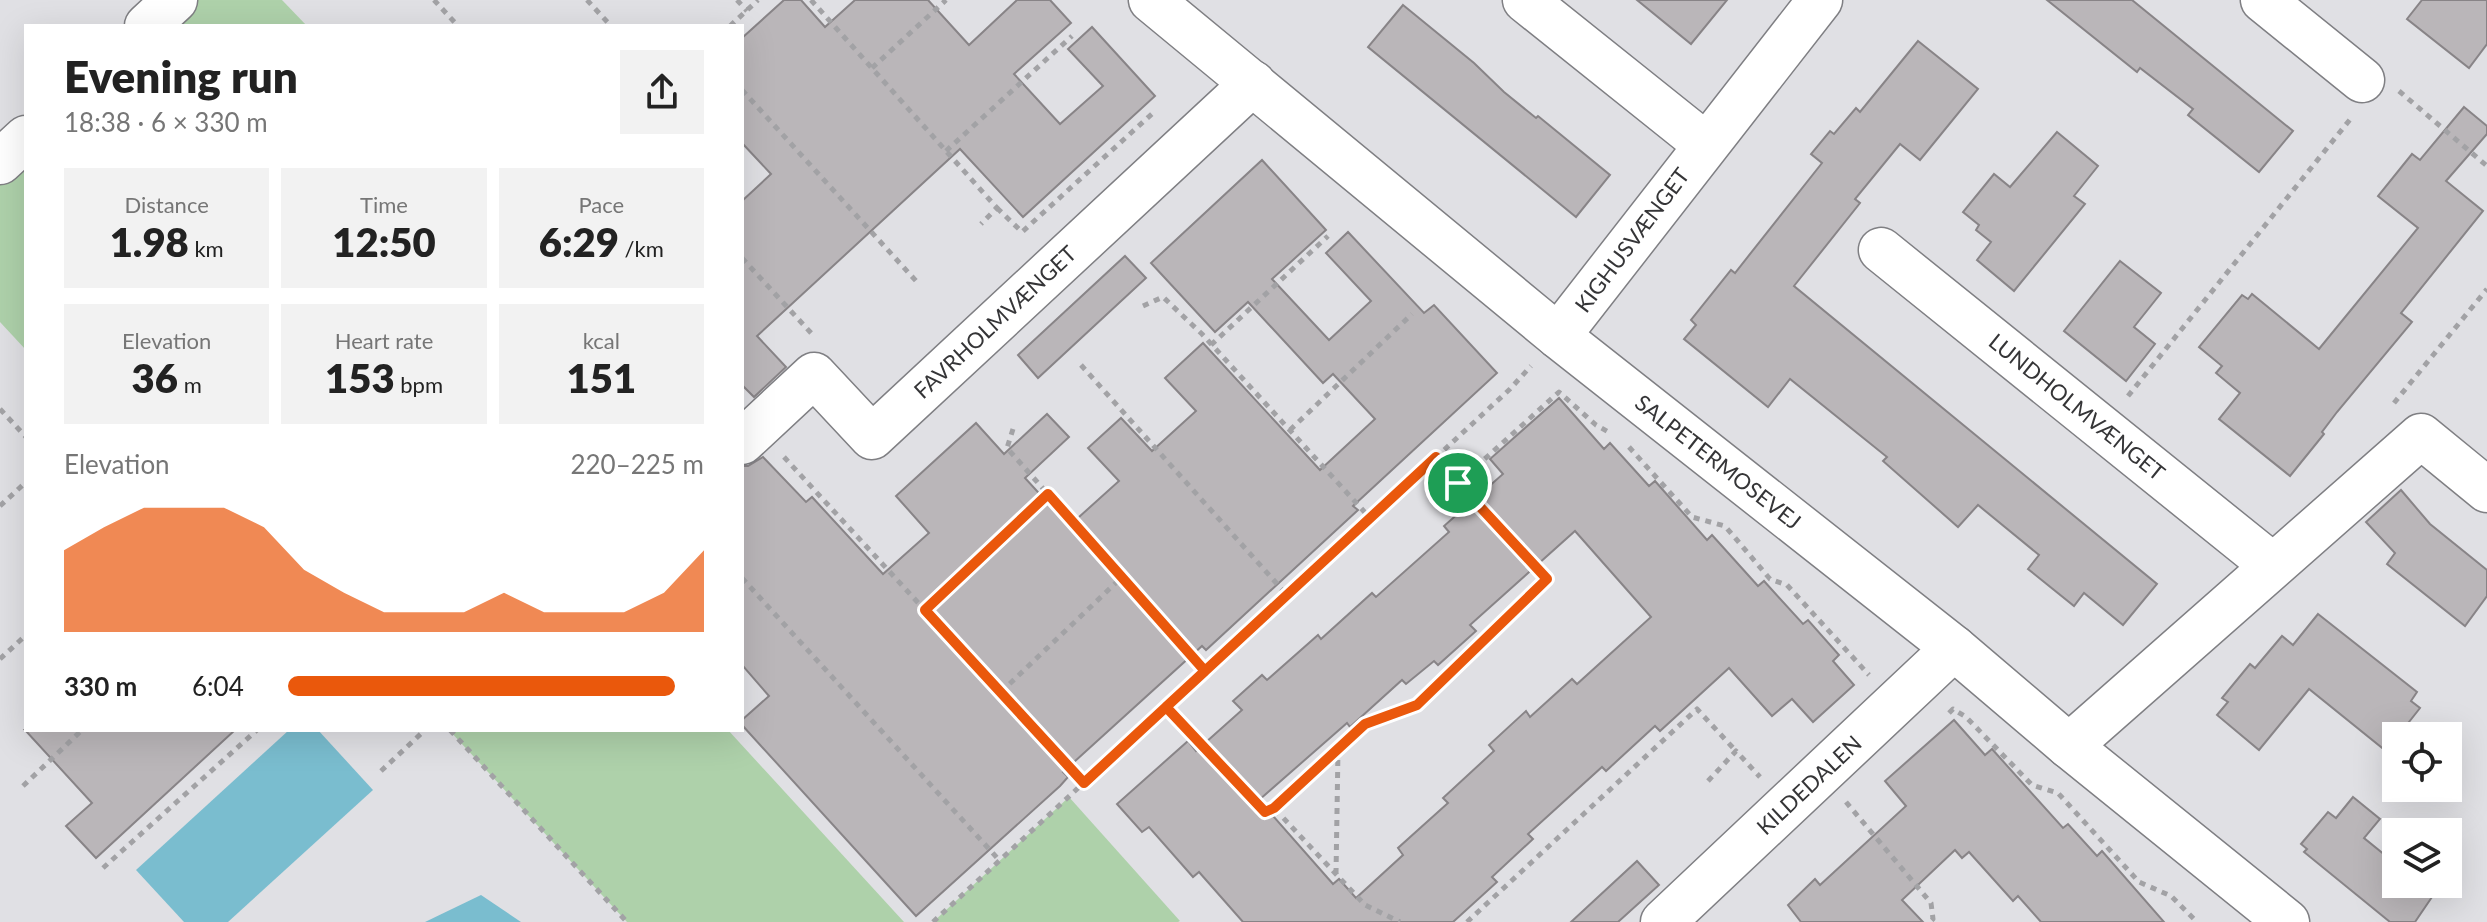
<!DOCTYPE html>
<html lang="en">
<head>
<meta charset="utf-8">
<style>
  :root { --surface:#fff; --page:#f2f2f2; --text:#222; --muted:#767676; --accent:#ea580c }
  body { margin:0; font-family:Lato,sans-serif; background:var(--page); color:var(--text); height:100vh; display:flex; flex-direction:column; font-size:30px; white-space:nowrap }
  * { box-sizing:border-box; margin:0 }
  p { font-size:26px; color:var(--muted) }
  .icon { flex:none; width:44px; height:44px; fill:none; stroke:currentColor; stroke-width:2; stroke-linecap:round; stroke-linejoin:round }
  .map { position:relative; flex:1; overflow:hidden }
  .side { position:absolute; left:24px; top:24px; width:720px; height:708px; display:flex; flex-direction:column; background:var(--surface); border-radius:0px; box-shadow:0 8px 32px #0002 }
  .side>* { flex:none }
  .tools { position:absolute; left:2382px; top:722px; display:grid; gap:16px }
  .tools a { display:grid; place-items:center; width:80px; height:80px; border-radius:0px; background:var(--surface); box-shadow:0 8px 32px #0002; font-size:40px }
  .pin { position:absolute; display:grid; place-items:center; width:68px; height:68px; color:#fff; margin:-34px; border:4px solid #fff; border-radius:50%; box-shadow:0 2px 8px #0007 }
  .round { display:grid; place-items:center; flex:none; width:84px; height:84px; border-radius:0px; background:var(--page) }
  .headline { display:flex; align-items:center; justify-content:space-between; height:136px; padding:0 40px }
  h1 { font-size:44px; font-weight:800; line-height:60px }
  .stats { display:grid; grid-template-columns:repeat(3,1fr); gap:12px; height:136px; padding:8px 40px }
  .stats div { display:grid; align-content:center; border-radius:0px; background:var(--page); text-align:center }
  .stats b { font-size:40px; font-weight:800 }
  .stats small { font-size:22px; font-weight:400 }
  .stats p { font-size:22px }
  .chart { height:224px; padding:16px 40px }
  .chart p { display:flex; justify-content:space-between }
  .chart svg { width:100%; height:144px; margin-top:8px; fill:var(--accent); opacity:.7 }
  ul { padding:0 40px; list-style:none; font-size:26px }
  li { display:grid; grid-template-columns:128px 96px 1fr; align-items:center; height:60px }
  li i { height:20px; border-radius:10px; background:var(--accent) }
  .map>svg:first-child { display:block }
</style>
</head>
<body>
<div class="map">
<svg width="2487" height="922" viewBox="0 0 2487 922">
  <rect width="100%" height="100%" fill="#e0e0e4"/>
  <g fill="#aed1aa">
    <polygon points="176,0 282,0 307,26 147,26"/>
    <polygon points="26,138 26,350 0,322 0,162"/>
    <polygon points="449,730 728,730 904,922 627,922"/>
    <polygon points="1069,797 1180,921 1178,922 933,922"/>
  </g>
  <g fill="#7abdcf">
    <polygon points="289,730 318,730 373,790 228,922 184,922 136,870"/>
    <polygon points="481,895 521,922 425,922"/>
  </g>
  <g fill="#bab6b9" stroke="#888487" stroke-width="2" fill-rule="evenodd">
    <polygon points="784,0 801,0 825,27 855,0 928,0 969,45 1017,0 1050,0 1071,23 1014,74 1060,124 1103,86 1068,49 1092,27 1155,96 1023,217 960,149 757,336 786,367 754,397 742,385 742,201 771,174 742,143 742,38"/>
    <polygon points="1637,0 1727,0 1691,44"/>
    <polygon points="2047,0 2132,0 2293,131 2259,172 2188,115 2193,109 2140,68 2137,72"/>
    <polygon points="2422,0 2487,0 2487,44 2469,68 2407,19"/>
    <polygon points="1403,5 1474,63 1504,92 1536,118 1538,116 1610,175 1576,217 1368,47"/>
    <polygon points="1918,41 1978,89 1920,160 1900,144 1855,199 1860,203 1794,286 2157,584 2123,625 2084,593 2074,606 2028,569 2039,555 1978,505 1958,527 1883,461 1887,457 1790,379 1768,407 1684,339 1696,325 1691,320 1731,270 1735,273 1822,163 1811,154 1830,131 1834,134 1856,108 1860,112"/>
    <polygon points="2464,107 2487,126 2487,134 2446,181 2483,211 2401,313 2412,322 2337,412 2322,432 2324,434 2290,476 2219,419 2240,393 2216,373 2222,366 2199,347 2242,295 2248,299 2252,294 2319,349 2418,228 2378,196 2412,154 2420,160"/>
    <polygon points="2057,132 2098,166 2074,196 2085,204 2014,291 1977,260 1991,242 1976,230 1979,225 1963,212 1994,174 2010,187"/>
    <polygon points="1262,160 1326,230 1272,279 1329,340 1371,301 1326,253 1348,232 1424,313 1434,305 1497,373 1353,506 1358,510 1206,650 1202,646 1063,772 1068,777 1060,786 916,916 742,725 742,720 769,696 742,665 742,466 748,466 763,457 806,502 812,497 883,574 929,533 896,496 976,423 1004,454 1047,414 1069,437 1025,478 1069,526 1119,481 1088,448 1121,418 1152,451 1196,411 1165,378 1203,343 1320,470 1375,419 1333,374 1323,383 1248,302 1215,332 1151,263"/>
    <polygon points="1125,256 1146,278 1038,378 1018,355"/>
    <polygon points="2120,261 2161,293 2134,327 2155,344 2126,381 2064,331"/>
    <path d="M1559,398L1604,449L1610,443L1649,486L1655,481L1707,540L1712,535L1758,586L1764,581L1803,624L1808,620L1839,655L1833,661L1854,685L1813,722L1792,699L1772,716L1729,668L1660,731L1655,726L1606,771L1602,767L1528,834L1533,839L1492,877L1497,882L1453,922H1243L1199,872L1193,877L1149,827L1142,832L1117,804L1188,741L1196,751L1242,710L1233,701L1262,675L1267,680L1318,635L1321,639L1372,593L1376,597L1449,532L1444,526L1503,474L1490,459ZM1575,531L1651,617L1577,684L1572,679L1530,717L1526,711L1489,745L1494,751L1443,798L1448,803L1398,848L1403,855L1356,898L1339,879L1333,884L1259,800L1347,723L1350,727L1402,680L1406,684L1434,661L1438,665L1476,631L1470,625Z"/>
    <polygon points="2401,490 2430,524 2487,570 2487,596 2465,626 2387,564 2395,553 2366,522"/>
    <polygon points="2318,614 2417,692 2411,701 2420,708 2386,751 2309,689 2259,750 2217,715 2228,702 2222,698 2250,664 2255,668 2282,636 2293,645"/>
    <polygon points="1954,720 1985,755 1992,749 2063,828 2068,824 2097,856 2102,851 2164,922 2041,922 2018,896 2013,901 1969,852 1962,858 1955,850 1902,900 1923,922 1801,922 1788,905 1815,879 1820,885 1906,806 1885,781"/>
    <polygon points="25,730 235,730 96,858 66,826 92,803"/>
    <polygon points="2353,797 2380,819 2364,838 2396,864 2396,884 2421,884 2434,894 2415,922 2390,922 2304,852 2307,849 2301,844 2328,812 2336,818"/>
    <polygon points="1637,861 1659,885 1618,922 1571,922"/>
  </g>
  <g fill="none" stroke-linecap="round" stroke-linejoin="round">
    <defs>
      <g id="minor">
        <polyline points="1151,0 1558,336 1954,648 2069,746 2287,922"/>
        <polyline points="1525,0 1705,144"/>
        <polyline points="2263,0 2362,80"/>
        <polyline points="147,26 175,0"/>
        <polyline points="0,162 26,138"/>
        <polyline points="1881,250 2272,565"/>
        <polyline points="1558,336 1820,0"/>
        <polyline points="742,442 814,375 872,437 1253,83"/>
        <polyline points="2069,746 2421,436 2487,490"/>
        <polyline points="1663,922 1954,648"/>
      </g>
    </defs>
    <use href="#minor" stroke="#7f7f83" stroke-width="47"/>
    <g stroke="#a2a2a5" stroke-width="5" stroke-dasharray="6 6" stroke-linecap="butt">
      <polyline points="434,0 458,26"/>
      <polyline points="587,0 611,26"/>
      <polyline points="737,0 747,11"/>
      <polyline points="811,0 997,208 981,224"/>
      <polyline points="730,26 758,0"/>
      <polyline points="872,68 946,0"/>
      <polyline points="742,90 917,282"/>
      <polyline points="2399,91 2487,166"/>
      <polyline points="946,151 1072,36"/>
      <polyline points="997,208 1022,232 1154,112"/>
      <polyline points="742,258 812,334"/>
      <polyline points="1143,306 1163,297 1202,334 1370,518"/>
      <polyline points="1211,345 1328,236"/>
      <polyline points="1081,365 1287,595"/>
      <polyline points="2128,396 2352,117"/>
      <polyline points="2394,403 2487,289"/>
      <polyline points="0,409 26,437"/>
      <polyline points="1013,429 1007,448 1205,671"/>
      <polyline points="1290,430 1412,314"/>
      <polyline points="1629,447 1692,517 1725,526 1770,579 1787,585 1869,675"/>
      <polyline points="784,457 1084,783"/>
      <polyline points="1458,483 1559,392 1596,425 1612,434"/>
      <polyline points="0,506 26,482"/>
      <polyline points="742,578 1000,861"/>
      <polyline points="925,610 1048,494"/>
      <polyline points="0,659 26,635"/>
      <polyline points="1001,692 1122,577"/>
      <polyline points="1166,707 1265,812 1274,808 1365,905 1400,922"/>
      <polyline points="1949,713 1953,709 1966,717 2032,785 2058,793 2139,882 2171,896 2197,922"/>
      <polyline points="450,730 627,922"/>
      <polyline points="381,771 425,730"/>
      <polyline points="1708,781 1736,751 1760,777"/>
      <polyline points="23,786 82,730"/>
      <polyline points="1846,802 1931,903 1933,919 1930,922"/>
      <polyline points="1274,808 1365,724 1417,705 1547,579 1436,457"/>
      <polyline points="103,868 257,730"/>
      <polyline points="1336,874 1338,750"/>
      <polyline points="933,922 1510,389 1531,366"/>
      <polyline points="1467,922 1697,709 1736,751"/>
    </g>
    <use href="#minor" stroke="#fff" stroke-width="44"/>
  </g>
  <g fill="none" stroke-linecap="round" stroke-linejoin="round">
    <defs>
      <path id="route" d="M1458,483L1436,457C1319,566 1201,674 1084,783L925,610L1048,494L1205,671L1166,707L1265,812L1274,808L1365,724L1417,705L1547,579L1458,483"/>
    </defs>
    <use href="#route" stroke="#fff" stroke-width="16"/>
    <use href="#route" stroke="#ea580c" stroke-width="10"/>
  </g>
  <g text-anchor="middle" stroke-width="8" stroke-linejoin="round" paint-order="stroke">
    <g font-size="22" fill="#353537" stroke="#fff">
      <text transform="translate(1632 240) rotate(-53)" y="8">KIGHUSVÆNGET</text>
      <text transform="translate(995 322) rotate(-43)" y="8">FAVRHOLMVÆNGET</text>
      <text transform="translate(2077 407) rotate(39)" y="8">LUNDHOLMVÆNGET</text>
      <text transform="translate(1718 462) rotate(38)" y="8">SALPETERMOSEVEJ</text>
      <text transform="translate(1809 785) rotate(-43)" y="8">KILDEDALEN</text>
    </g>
  </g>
</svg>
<div class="tools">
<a><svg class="icon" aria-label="locate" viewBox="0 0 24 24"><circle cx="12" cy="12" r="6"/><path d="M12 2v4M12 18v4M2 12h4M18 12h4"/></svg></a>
<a><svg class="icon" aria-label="layers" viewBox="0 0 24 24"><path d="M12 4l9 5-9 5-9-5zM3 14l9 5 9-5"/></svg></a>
</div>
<div class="pin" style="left:1458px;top:483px;background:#1e9e55"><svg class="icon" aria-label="arrive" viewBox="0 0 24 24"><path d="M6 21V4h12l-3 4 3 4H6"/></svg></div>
<section class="side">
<div class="headline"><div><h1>Evening run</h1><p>18:38 · 6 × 330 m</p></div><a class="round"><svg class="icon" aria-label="share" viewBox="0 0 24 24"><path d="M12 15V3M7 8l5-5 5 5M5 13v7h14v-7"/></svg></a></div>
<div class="stats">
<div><p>Distance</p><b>1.98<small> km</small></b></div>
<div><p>Time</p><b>12:50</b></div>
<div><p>Pace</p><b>6:29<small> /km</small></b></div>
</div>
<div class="stats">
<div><p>Elevation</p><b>36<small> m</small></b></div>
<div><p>Heart rate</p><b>153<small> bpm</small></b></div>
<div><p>kcal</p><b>151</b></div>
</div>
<div class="chart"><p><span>Elevation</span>220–225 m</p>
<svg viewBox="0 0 160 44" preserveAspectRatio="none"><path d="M0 44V19L10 12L20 6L30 6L40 6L50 12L60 25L70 32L80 38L90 38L100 38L110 32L120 38L130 38L140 38L150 32L160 19V44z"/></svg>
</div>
<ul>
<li><b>330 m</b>6:04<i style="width:93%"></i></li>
</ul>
</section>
</div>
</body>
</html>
